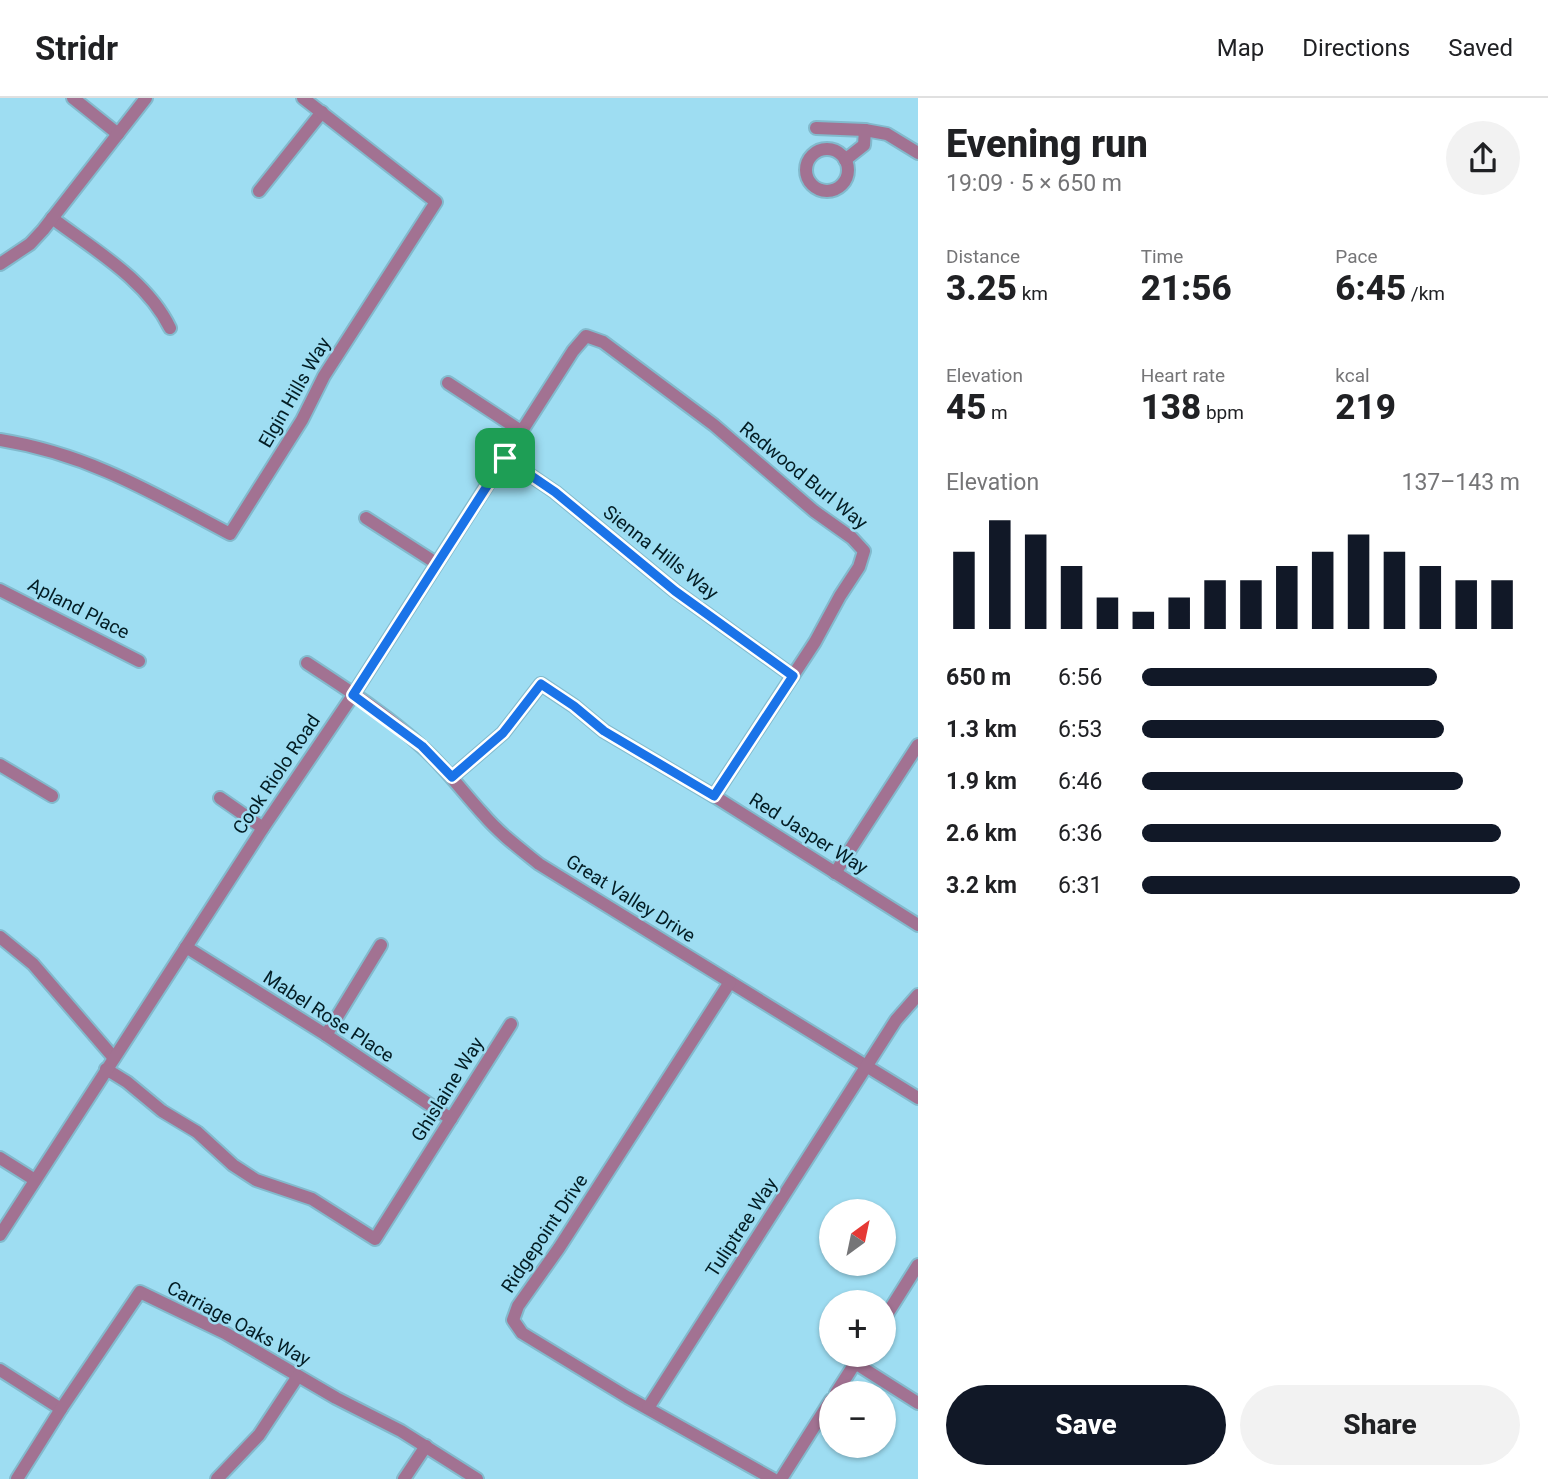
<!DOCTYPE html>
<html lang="en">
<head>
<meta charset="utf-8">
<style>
  :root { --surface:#fff; --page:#f2f2f2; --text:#202124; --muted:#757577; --line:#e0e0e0; --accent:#111827 }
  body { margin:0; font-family:Roboto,sans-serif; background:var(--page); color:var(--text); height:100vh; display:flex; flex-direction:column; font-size:26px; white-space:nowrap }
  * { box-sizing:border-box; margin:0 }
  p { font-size:23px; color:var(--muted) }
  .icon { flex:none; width:38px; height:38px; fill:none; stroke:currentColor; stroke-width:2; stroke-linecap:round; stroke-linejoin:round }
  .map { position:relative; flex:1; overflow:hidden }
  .drawer { display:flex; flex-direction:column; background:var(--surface); width:630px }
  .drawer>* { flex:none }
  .needle { width:46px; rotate:33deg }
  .controls { position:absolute; left:819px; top:1101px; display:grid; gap:14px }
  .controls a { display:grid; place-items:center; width:77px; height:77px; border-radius:50%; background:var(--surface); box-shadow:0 2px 5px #0004; font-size:35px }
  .pin { position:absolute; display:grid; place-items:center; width:60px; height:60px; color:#fff; margin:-30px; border-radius:14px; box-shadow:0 4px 10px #0006 }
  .round { display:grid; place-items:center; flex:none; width:74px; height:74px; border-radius:37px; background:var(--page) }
  .summary { display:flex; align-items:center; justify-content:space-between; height:119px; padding:0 28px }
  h1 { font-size:38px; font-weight:800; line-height:52px }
  .metrics { display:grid; grid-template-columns:repeat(3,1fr); gap:10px; height:119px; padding:7px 28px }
  .metrics div { display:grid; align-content:center }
  .metrics b { font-size:35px; font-weight:800 }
  .metrics small { font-size:19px; font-weight:400 }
  .metrics p { font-size:19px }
  .chart { height:196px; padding:14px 28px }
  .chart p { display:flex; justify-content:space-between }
  .chart svg { width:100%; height:126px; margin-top:7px; stroke:var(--accent); stroke-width:6 }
  .button { display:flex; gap:14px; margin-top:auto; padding:14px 28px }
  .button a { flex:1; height:80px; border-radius:42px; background:var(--accent); color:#fff; font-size:28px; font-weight:800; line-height:80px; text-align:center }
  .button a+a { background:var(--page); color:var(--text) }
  ul { padding:0 28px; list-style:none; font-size:23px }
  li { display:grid; grid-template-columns:112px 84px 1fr; align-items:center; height:52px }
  li i { height:18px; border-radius:9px; background:var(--accent) }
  header { display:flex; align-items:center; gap:42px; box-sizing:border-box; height:98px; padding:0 35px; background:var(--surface); border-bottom:2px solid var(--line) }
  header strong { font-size:33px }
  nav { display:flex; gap:38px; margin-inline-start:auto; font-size:24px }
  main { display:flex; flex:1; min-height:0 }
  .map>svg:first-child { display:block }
</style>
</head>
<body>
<header>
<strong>Stridr</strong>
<nav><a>Map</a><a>Directions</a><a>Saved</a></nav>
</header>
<main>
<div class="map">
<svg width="918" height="1381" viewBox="0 0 918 1381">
  <rect width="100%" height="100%" fill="#9eddf2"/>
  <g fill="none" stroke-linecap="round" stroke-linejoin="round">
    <defs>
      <g id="minor">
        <polyline points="73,0 118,36"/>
        <polyline points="816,30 865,32 887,36 918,55"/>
        <circle cx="827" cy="72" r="21"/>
        <polyline points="845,62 864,47 865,32"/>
        <polyline points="259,93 322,14"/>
        <path d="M52,120C93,151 147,182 170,230"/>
        <polyline points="0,166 30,146 43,132 146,0"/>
        <polyline points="448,285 521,333"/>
        <path d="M0,342C88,356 153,395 230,436L302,322L324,278L436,104L303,0"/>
        <polyline points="505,360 555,394 675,493 793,578"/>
        <polyline points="366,420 436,465"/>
        <polyline points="0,492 139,563"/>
        <path d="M307,565C346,591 386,616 421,648C444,668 462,693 483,716C499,735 519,750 539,766L918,1000"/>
        <polyline points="0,667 52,698"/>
        <polyline points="452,679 503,635 541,586 574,608 604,633 714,698 918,827"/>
        <polyline points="220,700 263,730"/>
        <polyline points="835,775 918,647"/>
        <polyline points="0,839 33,866 114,960"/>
        <polyline points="186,849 326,937 451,1021"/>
        <polyline points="730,884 559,1150 518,1208 513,1222 522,1235 627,1299 773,1381"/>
        <polyline points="326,937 381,847"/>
        <polyline points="106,971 127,984 162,1013 197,1034 233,1067 256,1082 312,1101 375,1141 511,926"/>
        <polyline points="0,1060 35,1082"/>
        <polyline points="0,1137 263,730 353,597 573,253 586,238 603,244 714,327 814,413 852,440 864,453 859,469 840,498 815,544 714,698"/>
        <polyline points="884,1221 918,1167"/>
        <polyline points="855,1265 918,1305"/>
        <polyline points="0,1272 61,1311"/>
        <polyline points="836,1295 861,1256"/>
        <polyline points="648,1310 896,922 918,897"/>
        <polyline points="17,1381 61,1311 140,1194 225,1235 336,1300 401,1333 477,1381"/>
        <polyline points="217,1381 259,1337 298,1278"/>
        <polyline points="404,1381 426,1348"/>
        <polyline points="781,1381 831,1302"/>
      </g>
    </defs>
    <use href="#minor" stroke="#82bacd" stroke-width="16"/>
    <use href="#minor" stroke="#a27292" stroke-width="12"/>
  </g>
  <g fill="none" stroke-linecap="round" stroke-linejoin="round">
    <defs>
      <polygon id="route" points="505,360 555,394 675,493 793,578 714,698 604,633 574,608 541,586 503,635 452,679 422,648 353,597"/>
    </defs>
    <use href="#route" stroke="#fff" stroke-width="14"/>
    <use href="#route" stroke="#1a73e8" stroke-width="9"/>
  </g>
  <g text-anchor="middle" stroke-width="5" stroke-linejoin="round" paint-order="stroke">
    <g font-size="19" fill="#031d24" stroke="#9eddf2">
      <text transform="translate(294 294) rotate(-60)" y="7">Elgin Hills Way</text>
      <text transform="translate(804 377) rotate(39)" y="7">Redwood Burl Way</text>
      <text transform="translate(661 454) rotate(38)" y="7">Sienna Hills Way</text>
      <text transform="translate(79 510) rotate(27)" y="7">Apland Place</text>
      <text transform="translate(276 676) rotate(-56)" y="7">Cook Riolo Road</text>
      <text transform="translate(809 735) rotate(32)" y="7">Red Jasper Way</text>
      <text transform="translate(631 800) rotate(32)" y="7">Great Valley Drive</text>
      <text transform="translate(329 918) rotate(33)" y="7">Mabel Rose Place</text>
      <text transform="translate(447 991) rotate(-58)" y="7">Ghislaine Way</text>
      <text transform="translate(741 1129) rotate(-57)" y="7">Tuliptree Way</text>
      <text transform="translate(544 1135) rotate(-56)" y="7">Ridgepoint Drive</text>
      <text transform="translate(239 1225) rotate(28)" y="7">Carriage Oaks Way</text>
    </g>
  </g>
</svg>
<div class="controls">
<a><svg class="needle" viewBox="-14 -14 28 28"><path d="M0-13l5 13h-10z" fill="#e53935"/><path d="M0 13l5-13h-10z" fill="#757577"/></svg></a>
<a>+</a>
<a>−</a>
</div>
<div class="pin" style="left:505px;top:360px;background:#1e9e55"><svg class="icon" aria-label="arrive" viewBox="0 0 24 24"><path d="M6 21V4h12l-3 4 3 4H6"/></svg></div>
</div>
<section class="drawer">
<div class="summary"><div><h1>Evening run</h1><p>19:09 · 5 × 650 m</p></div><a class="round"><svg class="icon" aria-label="share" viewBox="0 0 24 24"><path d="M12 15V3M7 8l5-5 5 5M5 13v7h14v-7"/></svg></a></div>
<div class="metrics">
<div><p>Distance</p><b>3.25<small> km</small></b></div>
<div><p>Time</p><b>21:56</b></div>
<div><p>Pace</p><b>6:45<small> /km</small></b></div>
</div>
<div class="metrics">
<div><p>Elevation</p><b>45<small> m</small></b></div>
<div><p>Heart rate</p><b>138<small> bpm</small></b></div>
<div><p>kcal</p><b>219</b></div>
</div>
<div class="chart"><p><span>Elevation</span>137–143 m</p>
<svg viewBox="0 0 160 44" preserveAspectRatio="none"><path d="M5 44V17M15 44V6M25 44V11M35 44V22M45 44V33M55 44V38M65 44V33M75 44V27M85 44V27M95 44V22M105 44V17M115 44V11M125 44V17M135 44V22M145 44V27M155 44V27"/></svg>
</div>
<ul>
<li><b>650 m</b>6:56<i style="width:78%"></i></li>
<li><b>1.3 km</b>6:53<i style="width:80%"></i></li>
<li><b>1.9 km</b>6:46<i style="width:85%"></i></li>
<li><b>2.6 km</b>6:36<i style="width:95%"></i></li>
<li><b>3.2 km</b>6:31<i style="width:100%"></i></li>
</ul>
<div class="button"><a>Save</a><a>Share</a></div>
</section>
</main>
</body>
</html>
